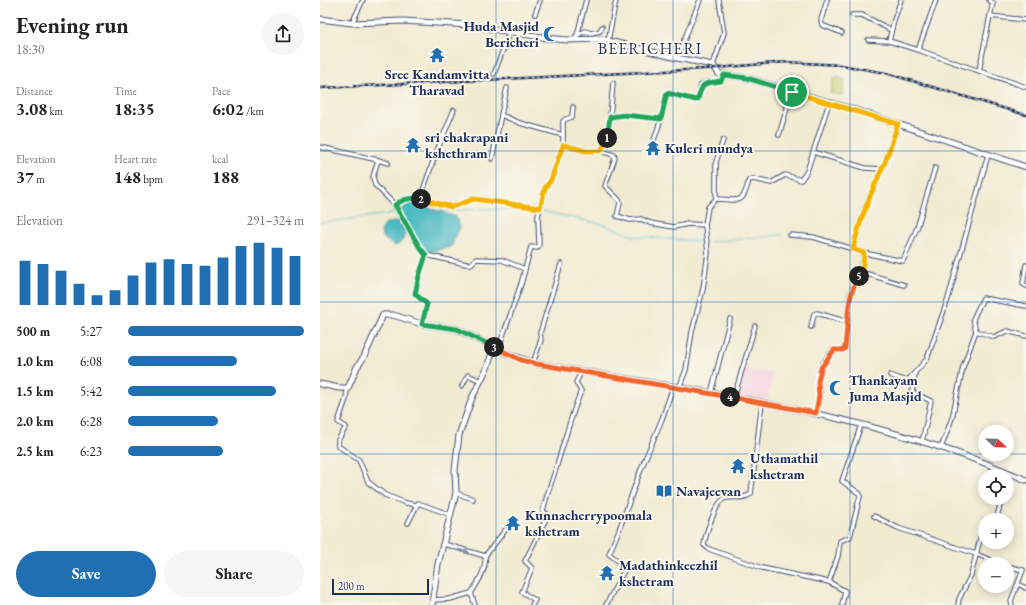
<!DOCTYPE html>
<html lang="en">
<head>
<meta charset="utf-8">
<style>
  :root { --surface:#fff; --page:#f6f6f6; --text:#222; --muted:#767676; --accent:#1f6fb2 }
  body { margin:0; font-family:"EB Garamond",serif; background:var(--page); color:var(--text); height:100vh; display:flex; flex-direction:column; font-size:15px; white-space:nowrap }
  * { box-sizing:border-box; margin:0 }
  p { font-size:13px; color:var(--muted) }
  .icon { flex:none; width:22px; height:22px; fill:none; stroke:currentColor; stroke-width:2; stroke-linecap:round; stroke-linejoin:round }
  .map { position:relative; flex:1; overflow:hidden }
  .panel { display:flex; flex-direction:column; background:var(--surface); width:320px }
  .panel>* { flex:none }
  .needle { width:26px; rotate:112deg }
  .controls { position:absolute; left:658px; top:425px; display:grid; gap:8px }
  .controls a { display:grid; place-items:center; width:36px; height:36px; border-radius:50%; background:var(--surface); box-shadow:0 2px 10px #0003; font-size:20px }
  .scale { position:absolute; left:12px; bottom:10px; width:97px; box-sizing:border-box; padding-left:4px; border:2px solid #1b2f5e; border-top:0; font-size:11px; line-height:14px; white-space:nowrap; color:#1b2f5e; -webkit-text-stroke:3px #fbf7ec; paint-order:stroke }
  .pin { position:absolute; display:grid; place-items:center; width:34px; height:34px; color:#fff; margin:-17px; border:2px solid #fff; border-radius:50%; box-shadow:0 1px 4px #0007 }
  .km { position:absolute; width:20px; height:20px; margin:-10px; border-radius:50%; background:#222; color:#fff; font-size:11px; line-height:20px; text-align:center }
  .round { display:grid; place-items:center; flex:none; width:42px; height:42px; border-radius:21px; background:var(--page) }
  .head { display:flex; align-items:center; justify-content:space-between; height:68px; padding:0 16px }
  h1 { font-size:22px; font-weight:700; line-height:30px }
  .figures { display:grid; grid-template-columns:repeat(3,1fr); gap:6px; height:68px; padding:4px 16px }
  .figures div { display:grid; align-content:center }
  .figures b { font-size:17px; font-weight:700 }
  .figures small { font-size:11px; font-weight:400 }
  .figures p { font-size:11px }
  .chart { height:112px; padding:8px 16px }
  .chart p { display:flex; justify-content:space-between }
  .chart svg { width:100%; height:72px; margin-top:4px; stroke:var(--accent); stroke-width:6 }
  .action { display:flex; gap:8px; margin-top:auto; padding:8px 16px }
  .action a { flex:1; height:46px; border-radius:24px; background:var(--accent); color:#fff; font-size:16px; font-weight:700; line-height:46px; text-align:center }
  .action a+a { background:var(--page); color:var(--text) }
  ul { padding:0 16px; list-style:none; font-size:13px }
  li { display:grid; grid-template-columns:64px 48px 1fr; align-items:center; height:30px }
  li i { height:10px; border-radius:5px; background:var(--accent) }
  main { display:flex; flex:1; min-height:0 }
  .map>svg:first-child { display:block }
</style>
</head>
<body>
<main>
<section class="panel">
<div class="head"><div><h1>Evening run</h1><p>18:30</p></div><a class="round"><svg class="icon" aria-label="share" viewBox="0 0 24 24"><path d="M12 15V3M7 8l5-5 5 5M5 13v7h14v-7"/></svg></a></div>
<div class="figures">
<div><p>Distance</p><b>3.08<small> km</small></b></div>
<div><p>Time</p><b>18:35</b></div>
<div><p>Pace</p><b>6:02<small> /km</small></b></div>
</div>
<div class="figures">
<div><p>Elevation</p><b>37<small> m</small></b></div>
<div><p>Heart rate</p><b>148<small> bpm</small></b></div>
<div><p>kcal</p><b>188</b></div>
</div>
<div class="chart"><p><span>Elevation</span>291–324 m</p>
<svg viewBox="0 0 160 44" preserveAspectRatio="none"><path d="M5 44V17M15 44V19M25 44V23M35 44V31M45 44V38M55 44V35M65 44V26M75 44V18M85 44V16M95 44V19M105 44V20M115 44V15M125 44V8M135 44V6M145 44V9M155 44V14"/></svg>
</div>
<ul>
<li><b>500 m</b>5:27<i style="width:100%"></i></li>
<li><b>1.0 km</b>6:08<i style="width:62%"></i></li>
<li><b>1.5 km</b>5:42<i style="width:84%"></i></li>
<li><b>2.0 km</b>6:28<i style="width:51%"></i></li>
<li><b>2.5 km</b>6:23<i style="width:54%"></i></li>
</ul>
<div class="action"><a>Save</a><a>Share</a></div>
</section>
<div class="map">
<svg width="706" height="605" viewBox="0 0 706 605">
  <rect width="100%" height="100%" fill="#fbf7ec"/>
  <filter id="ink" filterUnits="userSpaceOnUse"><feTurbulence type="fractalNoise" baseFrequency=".025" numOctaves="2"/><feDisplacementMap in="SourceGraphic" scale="8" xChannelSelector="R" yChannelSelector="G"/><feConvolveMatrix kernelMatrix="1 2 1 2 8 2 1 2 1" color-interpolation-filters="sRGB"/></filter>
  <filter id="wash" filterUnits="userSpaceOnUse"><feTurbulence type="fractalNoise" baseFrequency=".012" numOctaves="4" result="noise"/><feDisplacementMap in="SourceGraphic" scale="16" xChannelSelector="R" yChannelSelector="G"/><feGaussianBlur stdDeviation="0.9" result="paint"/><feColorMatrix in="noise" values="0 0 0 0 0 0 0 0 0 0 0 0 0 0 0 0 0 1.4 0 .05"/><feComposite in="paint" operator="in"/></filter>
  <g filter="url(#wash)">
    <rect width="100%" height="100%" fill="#f1ebd2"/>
    <polygon fill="#f4cfde" points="424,368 453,374 448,400 416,396"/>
    <polygon fill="#c4d172" stroke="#708068" points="514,77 525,79 522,95 510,93"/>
    <g fill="#4bbac2" stroke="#337490">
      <polygon points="95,203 136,217 140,227 131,247 107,252 99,244 80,211 86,205"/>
      <path d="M81,221C87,231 87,240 75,246L62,237L61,229L66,223Z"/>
    </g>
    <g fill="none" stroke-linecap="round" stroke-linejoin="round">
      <g stroke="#4bbac2" stroke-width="1">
        <polyline points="118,211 162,209 219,210"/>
        <polyline points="222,211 285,225 313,236 385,242"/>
        <polyline points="0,223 76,213"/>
        <polyline points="389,242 462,235"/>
      </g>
    </g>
  </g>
  <g filter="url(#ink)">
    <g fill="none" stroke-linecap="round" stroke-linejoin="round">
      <defs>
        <g id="minor">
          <polyline points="507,0 501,20 502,25 522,33"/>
          <polyline points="669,0 673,3 670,16"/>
          <polyline points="215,14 220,0"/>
          <polyline points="532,15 542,15 571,30"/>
          <polyline points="32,23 43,0"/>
          <polyline points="256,36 265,31 271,33 280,31 282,27"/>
          <polyline points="256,40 266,0"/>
          <polyline points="548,40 569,41 598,50 616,0"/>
          <polyline points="288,41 296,0"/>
          <polyline points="569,41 574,20 581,0"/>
          <polyline points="598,50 706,87"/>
          <polyline points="357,58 380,0"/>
          <polyline points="393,65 404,33 399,0"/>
          <polyline points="659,71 670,16 706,20"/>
          <polyline points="174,74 190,31"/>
          <polyline points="187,88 181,115 200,123 243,135"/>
          <polyline points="290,117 293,83"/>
          <polyline points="459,135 472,91"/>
          <polyline points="334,140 341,119"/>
          <polyline points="243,145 243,121 246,119 252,117 253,107"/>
          <polyline points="0,147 58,160 53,177 55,185 75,205 82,220 100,248 106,255 99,276 95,294 107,304 102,324"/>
          <polyline points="281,151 294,155 295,158 285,186 299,200 300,203 297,216 310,220 321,219 330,223 354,227 368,224 385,225"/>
          <polyline points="493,152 545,168 562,169"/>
          <polyline points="172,159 181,115"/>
          <polyline points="58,160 68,163"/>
          <polyline points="100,199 116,153 134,110"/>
          <polyline points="396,199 396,162 403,140"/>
          <polyline points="75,205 83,200 94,198 132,207 154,199 220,208 225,188 231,180 243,145 266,151 281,151 288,134 290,117 305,115 341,119 347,93 375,100 378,99 381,85 388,82 401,81 404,75"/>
          <polyline points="470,235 493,237 533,249"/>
          <polyline points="544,253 583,261 597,228 615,168"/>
          <polyline points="106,255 146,264 151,264 156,259 182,260 205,269"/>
          <polyline points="706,265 703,284 706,286"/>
          <polyline points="541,272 584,285"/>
          <polyline points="491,327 494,314 497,313 528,322"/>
          <polyline points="656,331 674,337 687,331 706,336"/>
          <polyline points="178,350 201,284 211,247 217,248 219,245 218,216 220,208"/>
          <polyline points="213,363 221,340 220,333 241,264"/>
          <polyline points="595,373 592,392 611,401 602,442"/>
          <polyline points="570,375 583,380 589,379 607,359 628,299 668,155"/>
          <polyline points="142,386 148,375 161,381"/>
          <path d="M359,388L366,370L372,332L383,289L388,253L385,225L388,207L396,199C420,199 422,207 429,180L433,179L451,183L465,175L481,180L487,171L509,103"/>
          <polyline points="27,389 26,399 18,422 26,427 18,440 18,446 39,460 48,482 65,495 86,503 96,505"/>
          <polyline points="391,393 410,319"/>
          <polyline points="414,397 435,326"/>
          <path d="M442,402L431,494C422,500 416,496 406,498C396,500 385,536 384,545L389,549L442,568L509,582L525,591L522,605"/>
          <polyline points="496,413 500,392 498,382 501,368 503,363 513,350 523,350 525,348 530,295 533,286 540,274 544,253 533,249 545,207 565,162 578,124"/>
          <polyline points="621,448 632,418 643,367 656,331 653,319 663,298 706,306"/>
          <polyline points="687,483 690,473"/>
          <polyline points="136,493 153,499"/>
          <polyline points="554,516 578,528 656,554 681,564"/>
          <polyline points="676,520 682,498"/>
          <polyline points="88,523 98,503 131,515"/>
          <polyline points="124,544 165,556"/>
          <polyline points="165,556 190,524"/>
          <polyline points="687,566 703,570 691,601 692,605"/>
          <polyline points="509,582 518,556 520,541 530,537 540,496 540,494 522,481 541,425"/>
          <polyline points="698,584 706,588"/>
          <path d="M151,593C158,583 167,569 165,556"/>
          <polyline points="113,600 130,599 151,593 155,605"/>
          <path d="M212,605L215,600L202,592L212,568L205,561L228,515L223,511C227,492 234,477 239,458C246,436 252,413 261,391L256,382L262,371"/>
          <polyline points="286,605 306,567 289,554 299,530 321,469 342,419 353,387"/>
          <polyline points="638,605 639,599 651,575 663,527 665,527"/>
        </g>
        <g id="secondary">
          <polyline points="0,19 32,23 83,21 150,25 227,38 247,40 281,39 357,58 393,65 399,74 427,78 539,111 706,167"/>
          <path d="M0,384L19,388H28L37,367L44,357L63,315H73L102,324L137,329L188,354L217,364C264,371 310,380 357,387C475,407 595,431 706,480"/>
          <polyline points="112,605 118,564 136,493 135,470 139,435 152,398 167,368 174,347"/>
        </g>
      </defs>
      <use href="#minor" stroke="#3b4b6f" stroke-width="5.5"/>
      <use href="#secondary" stroke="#3b4b6f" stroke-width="7"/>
      <use href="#minor" stroke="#fff" stroke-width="3.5"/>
      <use href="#secondary" stroke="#fff" stroke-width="5"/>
      <defs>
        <polyline id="rail" points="0,88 385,69 466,62 521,65 566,73 706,115"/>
      </defs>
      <use href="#rail" stroke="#1b2f5e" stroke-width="2.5"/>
      <use href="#rail" stroke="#fbf7ec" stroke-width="1" stroke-dasharray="3" stroke-linecap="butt"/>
    </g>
    <defs><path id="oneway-solid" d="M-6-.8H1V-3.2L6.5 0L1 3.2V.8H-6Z"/></defs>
    <use fill="#8d97ae" href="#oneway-solid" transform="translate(144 551) rotate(16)"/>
  </g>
  <g fill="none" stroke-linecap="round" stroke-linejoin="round" filter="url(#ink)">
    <defs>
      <path id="split-1" d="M287,138L290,117L305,115L341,119L347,93L376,100L378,99C383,81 383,84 401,81L404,75L427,78L472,92"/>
      <polyline id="split-2" points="101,199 132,207 154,199 220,208 225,188 231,180 243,145 266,151 281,151 287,138"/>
      <path id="split-3" d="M101,199C91,197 83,199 75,205L100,248L106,255L99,276L95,294L107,304L102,324L137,329L174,347"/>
      <polyline id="split-4" points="174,347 201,360 217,364 410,397"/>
      <path id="split-5" d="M410,397L496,413L499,395L498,382L501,368L514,350H523L525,348C528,324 526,297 539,276"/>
      <path id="split-6" d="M472,92L578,124C573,137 570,150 565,162C552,191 540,218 533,249L544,253L543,266L539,276"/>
    </defs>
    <use href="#split-1" stroke="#fff" stroke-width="8"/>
    <use href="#split-2" stroke="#fff" stroke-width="8"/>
    <use href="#split-3" stroke="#fff" stroke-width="8"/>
    <use href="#split-4" stroke="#fff" stroke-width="8"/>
    <use href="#split-5" stroke="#fff" stroke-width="8"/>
    <use href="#split-6" stroke="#fff" stroke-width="8"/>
    <use href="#split-1" stroke="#22a559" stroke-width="5"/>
    <use href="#split-2" stroke="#f5b400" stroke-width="5"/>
    <use href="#split-3" stroke="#22a559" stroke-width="5"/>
    <use href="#split-4" stroke="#f0652b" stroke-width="5"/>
    <use href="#split-5" stroke="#f0652b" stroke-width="5"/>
    <use href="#split-6" stroke="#f5b400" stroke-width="5"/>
  </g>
  <path fill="none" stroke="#1f6fb2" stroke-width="1" stroke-opacity="0.55" d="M176,0V605M353,0V605M530,0V605M0,151H706M0,302H706M0,454H665M687,454H706"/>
  <defs>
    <symbol id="mosque-bare" viewBox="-9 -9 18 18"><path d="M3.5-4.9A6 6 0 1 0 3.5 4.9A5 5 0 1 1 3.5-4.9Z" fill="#1f6fb2" stroke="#fbf7ec" stroke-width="2.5" paint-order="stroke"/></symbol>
    <symbol id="temple-bare" viewBox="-9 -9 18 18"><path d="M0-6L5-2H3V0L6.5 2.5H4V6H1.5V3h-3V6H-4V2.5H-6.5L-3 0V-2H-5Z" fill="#1f6fb2" stroke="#fbf7ec" stroke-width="2.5" paint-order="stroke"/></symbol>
    <symbol id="library-bare" viewBox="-9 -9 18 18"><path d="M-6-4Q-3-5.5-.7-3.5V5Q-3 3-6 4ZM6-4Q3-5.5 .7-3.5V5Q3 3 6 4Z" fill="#1f6fb2" stroke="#fbf7ec" stroke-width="2.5" paint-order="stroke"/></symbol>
  </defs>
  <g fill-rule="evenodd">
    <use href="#mosque-bare" x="220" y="23" width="22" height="22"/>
    <use href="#temple-bare" x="106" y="44" width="22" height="22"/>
    <use href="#temple-bare" x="82" y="134" width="22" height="22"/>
    <use href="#temple-bare" x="322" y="137" width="22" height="22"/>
    <use href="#mosque-bare" x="506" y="377" width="22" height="22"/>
    <use href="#temple-bare" x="407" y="455" width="22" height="22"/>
    <use href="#library-bare" x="333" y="480" width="22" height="22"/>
    <use href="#temple-bare" x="182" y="512" width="22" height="22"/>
    <use href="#temple-bare" x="276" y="562" width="22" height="22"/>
  </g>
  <g text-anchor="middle" stroke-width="4" stroke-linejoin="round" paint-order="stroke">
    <g font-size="14" font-weight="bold" fill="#1b2f5e" stroke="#fbf7ec" text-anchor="start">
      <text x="219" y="31" text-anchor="end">Huda Masjid<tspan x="219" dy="16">Bericheri</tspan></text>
      <text x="117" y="79" text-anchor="middle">Sree Kandamvitta<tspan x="117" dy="16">Tharavad</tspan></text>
      <text x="105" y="142">sri chakrapani<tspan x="105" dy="16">kshethram</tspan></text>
      <text x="345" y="153">Kuleri mundya</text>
      <text x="529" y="385">Thankayam<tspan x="529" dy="16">Juma Masjid</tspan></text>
      <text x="430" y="463">Uthamathil<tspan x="430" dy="16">kshetram</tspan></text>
      <text x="356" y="496">Navajeevan</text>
      <text x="205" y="520">Kunnacherrypoomala<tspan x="205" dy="16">kshetram</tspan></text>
      <text x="299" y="570">Madathinkeezhil<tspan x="299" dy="16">kshetram</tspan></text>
    </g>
    <g font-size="16" letter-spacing="1" fill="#1b2f5e" stroke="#fbf7ec">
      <text x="330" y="54">BEERICHERI</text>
    </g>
  </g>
</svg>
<div class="controls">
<a><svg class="needle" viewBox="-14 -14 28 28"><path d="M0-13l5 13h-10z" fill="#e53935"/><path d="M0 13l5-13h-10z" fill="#767676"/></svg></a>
<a><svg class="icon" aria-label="locate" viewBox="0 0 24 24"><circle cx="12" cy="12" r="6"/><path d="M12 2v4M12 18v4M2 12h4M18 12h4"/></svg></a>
<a>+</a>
<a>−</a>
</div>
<div class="scale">200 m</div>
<div class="pin" style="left:472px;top:92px;background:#1e9e55"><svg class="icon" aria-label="arrive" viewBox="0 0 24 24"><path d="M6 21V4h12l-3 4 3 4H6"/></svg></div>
<b class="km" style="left:287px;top:138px">1</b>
<b class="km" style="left:101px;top:199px">2</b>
<b class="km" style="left:174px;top:347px">3</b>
<b class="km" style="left:410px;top:397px">4</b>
<b class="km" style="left:539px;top:276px">5</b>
</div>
</main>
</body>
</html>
